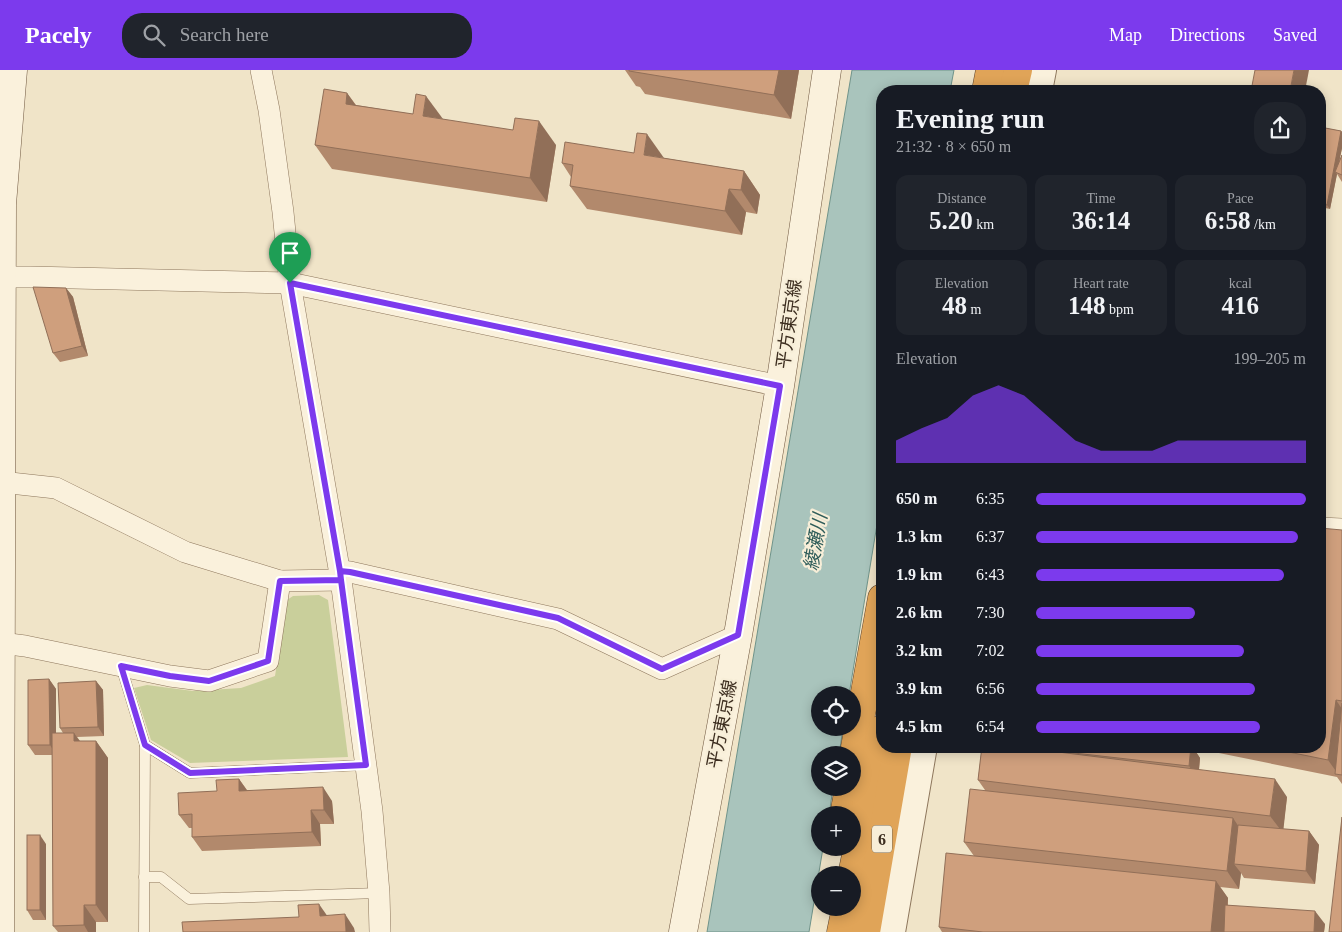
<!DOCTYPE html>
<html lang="en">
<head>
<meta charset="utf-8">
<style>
  :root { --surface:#171b24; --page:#20242c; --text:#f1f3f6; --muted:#9ea1a6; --accent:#7c3aed }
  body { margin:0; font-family:"Times New Roman","Noto Sans JP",serif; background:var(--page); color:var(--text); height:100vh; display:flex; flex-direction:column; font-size:19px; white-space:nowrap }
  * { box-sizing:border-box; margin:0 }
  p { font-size:16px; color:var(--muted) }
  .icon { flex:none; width:28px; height:28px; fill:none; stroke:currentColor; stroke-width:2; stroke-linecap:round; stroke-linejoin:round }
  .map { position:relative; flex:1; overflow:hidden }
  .drawer { position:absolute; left:876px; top:15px; width:450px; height:668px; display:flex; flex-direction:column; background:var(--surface); border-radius:20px; box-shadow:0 2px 12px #0003 }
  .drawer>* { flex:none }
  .fabs { position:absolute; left:811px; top:616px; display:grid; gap:10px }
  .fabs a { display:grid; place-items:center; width:50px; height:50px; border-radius:50%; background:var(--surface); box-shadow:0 2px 12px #0003; font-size:25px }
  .pin { position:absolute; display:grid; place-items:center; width:42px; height:42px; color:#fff; margin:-51px -21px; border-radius:50% 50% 50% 0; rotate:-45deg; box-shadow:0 0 5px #0007 }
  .pin .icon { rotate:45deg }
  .round { display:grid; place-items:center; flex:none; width:52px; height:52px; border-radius:20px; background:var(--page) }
  .summary { display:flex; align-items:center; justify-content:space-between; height:85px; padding:0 20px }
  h1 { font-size:28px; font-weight:800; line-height:38px }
  .stats { display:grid; grid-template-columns:repeat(3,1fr); gap:8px; height:85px; padding:5px 20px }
  .stats div { display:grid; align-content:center; border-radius:12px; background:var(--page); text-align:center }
  .stats b { font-size:25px; font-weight:800 }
  .stats small { font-size:14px; font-weight:400 }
  .stats p { font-size:14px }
  .chart { height:140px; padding:10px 20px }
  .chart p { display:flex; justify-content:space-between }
  .chart svg { width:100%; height:90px; margin-top:5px; fill:var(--accent); opacity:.7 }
  ul { padding:0 20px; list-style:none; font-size:16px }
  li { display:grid; grid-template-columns:80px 60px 1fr; align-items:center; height:38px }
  li i { height:12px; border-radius:6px; background:var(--accent) }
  header { display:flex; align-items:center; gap:30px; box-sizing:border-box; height:70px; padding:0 25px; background:var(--accent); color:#fff }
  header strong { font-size:24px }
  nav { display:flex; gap:28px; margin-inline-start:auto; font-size:18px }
  .search { width:350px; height:45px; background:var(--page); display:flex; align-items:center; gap:12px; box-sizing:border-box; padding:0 18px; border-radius:20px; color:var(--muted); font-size:19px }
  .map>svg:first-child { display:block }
</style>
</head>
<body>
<header>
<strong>Pacely</strong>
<div class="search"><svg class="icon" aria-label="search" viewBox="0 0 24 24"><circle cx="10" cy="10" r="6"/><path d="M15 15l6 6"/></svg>Search here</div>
<nav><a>Map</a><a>Directions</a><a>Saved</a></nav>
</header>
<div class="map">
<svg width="1342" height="862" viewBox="0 0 1342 862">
  <rect width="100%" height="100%" fill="#f0e4c8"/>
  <polygon fill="#c9cf9b" points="319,525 328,530 348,687 190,693 151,670 134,618 147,615 193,621 241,618 275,606 287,530 293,526"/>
  <polygon fill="#a9c4bc" stroke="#6f938a" points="852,0 954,0 950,21 882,21 882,424 849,625 820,625 820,658 843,658 839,685 820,685 820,718 833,718 829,745 820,745 820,778 823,778 809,862 707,862"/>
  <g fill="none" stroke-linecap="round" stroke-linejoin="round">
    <defs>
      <g id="service">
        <polyline points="121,596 145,675 144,862"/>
        <polyline points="145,675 190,703 365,695"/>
        <polyline points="144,807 161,807 189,829 379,823"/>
      </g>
      <g id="minor">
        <polyline points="261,0 269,40 283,142 290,213 341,510 372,741 379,823 380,862"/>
        <polyline points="0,207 30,207 290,213 780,316"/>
        <polyline points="1,412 56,418 185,482 280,511 341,510"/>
        <polyline points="1320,458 1342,459"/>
        <polyline points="340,501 350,502 558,549 662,599 738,565"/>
        <polyline points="1,573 25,576 170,606 209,611 268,591 280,511"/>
      </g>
      <g id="tertiary">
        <polyline points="1039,21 1043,0"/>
        <polyline points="892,862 924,676"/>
      </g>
      <g id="secondary">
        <polyline points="0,862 2,134 13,0"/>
        <polyline points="683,862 738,565 780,316 827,0"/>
      </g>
      <g id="motorway">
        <polyline points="986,21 990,0"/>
        <polyline points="1013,21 1018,0"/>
        <polyline points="852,694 882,528"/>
        <polyline points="844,745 849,718"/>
        <polyline points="852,805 882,659"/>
        <polyline points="841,862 846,838"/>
        <polyline points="866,862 898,676"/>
      </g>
    </defs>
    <use href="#service" stroke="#8d765c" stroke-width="11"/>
    <use href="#minor" stroke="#8d765c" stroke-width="22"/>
    <use href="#tertiary" stroke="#8d765c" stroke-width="28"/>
    <use href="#secondary" stroke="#6f573f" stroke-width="29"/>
    <use href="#motorway" stroke="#5b4430" stroke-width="29"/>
    <use href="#service" stroke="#faf1dc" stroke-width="10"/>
    <use href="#minor" stroke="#faf1dc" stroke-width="21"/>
    <use href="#tertiary" stroke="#faf1dc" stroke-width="26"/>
    <use href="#secondary" stroke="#faf1dc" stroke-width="28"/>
    <use href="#motorway" stroke="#e0a458" stroke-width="28"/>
  </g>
  <g fill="#b2896c">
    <polygon points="625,0 799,0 791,49 645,24 640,17 636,16"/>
    <polygon points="347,23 356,35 442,49 556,75 547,132 332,99 315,75"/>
    <polygon points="1320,57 1341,61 1342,62 1342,78 1339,91 1342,85 1342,112 1337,104 1330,139 1320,137"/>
    <polygon points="664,88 744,101 760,125 757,144 746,142 742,165 587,139 570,116 571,107 562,93"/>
    <polygon points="66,218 73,227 88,286 60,292 53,283"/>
    <polygon points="1342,460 1342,714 1337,707 1209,681 1206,676 1320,676"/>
    <polygon points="49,609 56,619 56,663 63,663 60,658 96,611 103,620 104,666 77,667 80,671 96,671 108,688 108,852 96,852 96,862 58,862 53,856 52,685 35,685 28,675"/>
    <polygon points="982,676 1192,676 1200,688 1199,700 1287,727 1283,759 1309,761 1319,775 1315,814 1244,808 1241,803 1239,819 1220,817 1228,828 1228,835 1325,854 1324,862 942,862 939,857 974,786 964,772 985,720 978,710"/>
    <polygon points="239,709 247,720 332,731 334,754 320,754 321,776 202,781 192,767 192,758 189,758 179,745 217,721"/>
    <polygon points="46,774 46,850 33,850 27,840"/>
  </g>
  <g fill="#916f58">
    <polygon points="779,0 799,0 791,49 774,25"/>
    <polygon points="1294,0 1309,0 1305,21 1290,21"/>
    <polygon points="347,23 364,47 346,34"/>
    <polygon points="426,26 443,49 423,46"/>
    <polygon points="539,51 556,75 547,132 530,108"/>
    <polygon points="1341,61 1342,62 1342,78 1337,103 1335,102 1337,104 1330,139 1327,135"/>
    <polygon points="647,64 664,88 644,85"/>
    <polygon points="744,101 760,125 757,144 741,120"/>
    <polygon points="729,119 746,142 742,165 725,141"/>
    <polygon points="66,218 73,227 88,286 82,276"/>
    <polygon points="49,609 56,619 56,685 50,675"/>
    <polygon points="96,611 103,620 104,666 98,657"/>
    <polygon points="1336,630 1342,639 1338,704 1328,690"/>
    <polygon points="74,663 86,680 74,671"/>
    <polygon points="96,671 108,688 108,852 96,835"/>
    <polygon points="1191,676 1192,676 1200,688 1198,710 1189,696"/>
    <polygon points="239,709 248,722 239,721"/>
    <polygon points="1275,709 1287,727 1283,763 1270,746"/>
    <polygon points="323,717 332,731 334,754 324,740"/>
    <polygon points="311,740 320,754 321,776 312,762"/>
    <polygon points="1233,748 1245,766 1234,794 1241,803 1239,819 1227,801"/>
    <polygon points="1309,761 1319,775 1315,814 1306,801"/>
    <polygon points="40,765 46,774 46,850 40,840"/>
    <polygon points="1216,811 1228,828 1225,862 1211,862"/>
    <polygon points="319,834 328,847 320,846"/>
    <polygon points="84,835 96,852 96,862 88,862 84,855"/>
    <polygon points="1315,841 1325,854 1324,862 1314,862"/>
    <polygon points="345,844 354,858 355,862 346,862"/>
  </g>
  <g fill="#cf9f7d" stroke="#916f58">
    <polygon points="629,0 779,0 774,25 629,1"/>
    <polygon points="1255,0 1294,0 1290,21 1251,21"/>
    <polygon points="324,19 347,23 346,34 413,44 416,24 426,26 423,46 513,60 515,48 539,51 530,108 315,75"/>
    <polygon points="1320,57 1341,61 1327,135 1320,133"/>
    <polygon points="637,63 647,64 644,85 744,101 741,120 729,119 725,141 570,116 573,95 562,93 565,72 634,83"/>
    <polygon points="1342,85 1342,105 1335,102"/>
    <polygon points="33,217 66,218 82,276 53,283"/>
    <polygon points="1320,458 1342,460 1342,631 1336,630 1328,690 1259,676 1320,676"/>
    <polygon points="49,609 50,675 28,675 28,610"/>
    <polygon points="96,611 98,657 60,658 58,613"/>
    <polygon points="1342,633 1342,705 1335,704"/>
    <polygon points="52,663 74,663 74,671 96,671 96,835 84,835 84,855 53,856"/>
    <polygon points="982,676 1010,676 1275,709 1270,746 978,710"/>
    <polygon points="1012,676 1191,676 1189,696"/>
    <polygon points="239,709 239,721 323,717 324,740 311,740 312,762 192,767 192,744 179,745 178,723 217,721 216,710"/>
    <polygon points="970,719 1233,748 1227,801 964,772"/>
    <polygon points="1342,747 1342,862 1329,862"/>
    <polygon points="1238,755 1309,761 1306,801 1234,794"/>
    <rect x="27" y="765" width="13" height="75"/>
    <polygon points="946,783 1216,811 1211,862 983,862 939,857"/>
    <polygon points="319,834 320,846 345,844 346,862 183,862 182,852 299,847 298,835"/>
    <polygon points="1225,835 1315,841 1314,862 1224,862"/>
  </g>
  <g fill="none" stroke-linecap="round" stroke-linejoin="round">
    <defs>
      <polyline id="route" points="290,213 340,501 341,510 366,695 190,703 145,675 121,596 170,606 209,611 268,591 280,511 341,510 340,501 350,502 558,548 662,599 738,565 780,316 290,213"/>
    </defs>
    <use href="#route" stroke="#fff" stroke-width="10"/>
    <use href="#route" stroke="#7c3aed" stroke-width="6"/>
  </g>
  <g text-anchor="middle" stroke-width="4.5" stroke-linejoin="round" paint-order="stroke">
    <rect fill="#f7eed8" stroke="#756857" stroke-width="1" x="872" y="755.5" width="20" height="27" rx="4"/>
    <g font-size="16" font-weight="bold" fill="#3d2e20">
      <text x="882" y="775">6</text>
    </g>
    <g font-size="18" fill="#3d2e20" stroke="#f7eed8">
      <text transform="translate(789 254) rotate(-82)" y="6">平方東京線</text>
      <text transform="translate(722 654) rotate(-79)" y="6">平方東京線</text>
    </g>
    <g font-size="19" font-style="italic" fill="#2f5d5a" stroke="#f7eed8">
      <text transform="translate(815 472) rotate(-80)" y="7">綾瀬川</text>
    </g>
  </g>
</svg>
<div class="fabs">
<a><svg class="icon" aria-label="locate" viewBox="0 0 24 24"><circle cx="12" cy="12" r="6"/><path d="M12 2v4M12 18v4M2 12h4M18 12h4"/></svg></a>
<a><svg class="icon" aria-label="layers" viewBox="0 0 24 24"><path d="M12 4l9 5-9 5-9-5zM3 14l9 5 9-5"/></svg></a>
<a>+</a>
<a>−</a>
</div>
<div class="pin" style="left:290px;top:213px;background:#1e9e55"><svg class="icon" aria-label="arrive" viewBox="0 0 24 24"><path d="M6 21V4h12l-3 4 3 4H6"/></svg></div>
<section class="drawer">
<div class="summary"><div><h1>Evening run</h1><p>21:32 · 8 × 650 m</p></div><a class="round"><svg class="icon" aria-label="share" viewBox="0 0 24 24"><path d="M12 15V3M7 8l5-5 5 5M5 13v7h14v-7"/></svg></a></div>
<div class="stats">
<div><p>Distance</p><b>5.20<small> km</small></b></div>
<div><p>Time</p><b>36:14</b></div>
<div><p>Pace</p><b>6:58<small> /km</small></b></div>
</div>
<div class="stats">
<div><p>Elevation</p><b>48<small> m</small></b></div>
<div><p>Heart rate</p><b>148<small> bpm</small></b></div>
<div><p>kcal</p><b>416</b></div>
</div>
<div class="chart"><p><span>Elevation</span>199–205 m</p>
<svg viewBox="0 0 160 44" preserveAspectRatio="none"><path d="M0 44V33L10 27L20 22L30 11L40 6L50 11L60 22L70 33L80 38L90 38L100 38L110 33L120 33L130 33L140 33L150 33L160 33V44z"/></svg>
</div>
<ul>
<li><b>650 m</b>6:35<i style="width:100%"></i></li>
<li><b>1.3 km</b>6:37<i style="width:97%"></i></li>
<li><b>1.9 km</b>6:43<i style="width:92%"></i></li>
<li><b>2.6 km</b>7:30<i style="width:59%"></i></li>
<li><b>3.2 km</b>7:02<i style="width:77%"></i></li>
<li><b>3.9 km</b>6:56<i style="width:81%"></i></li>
<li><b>4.5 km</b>6:54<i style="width:83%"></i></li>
</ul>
</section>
</div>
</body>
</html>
